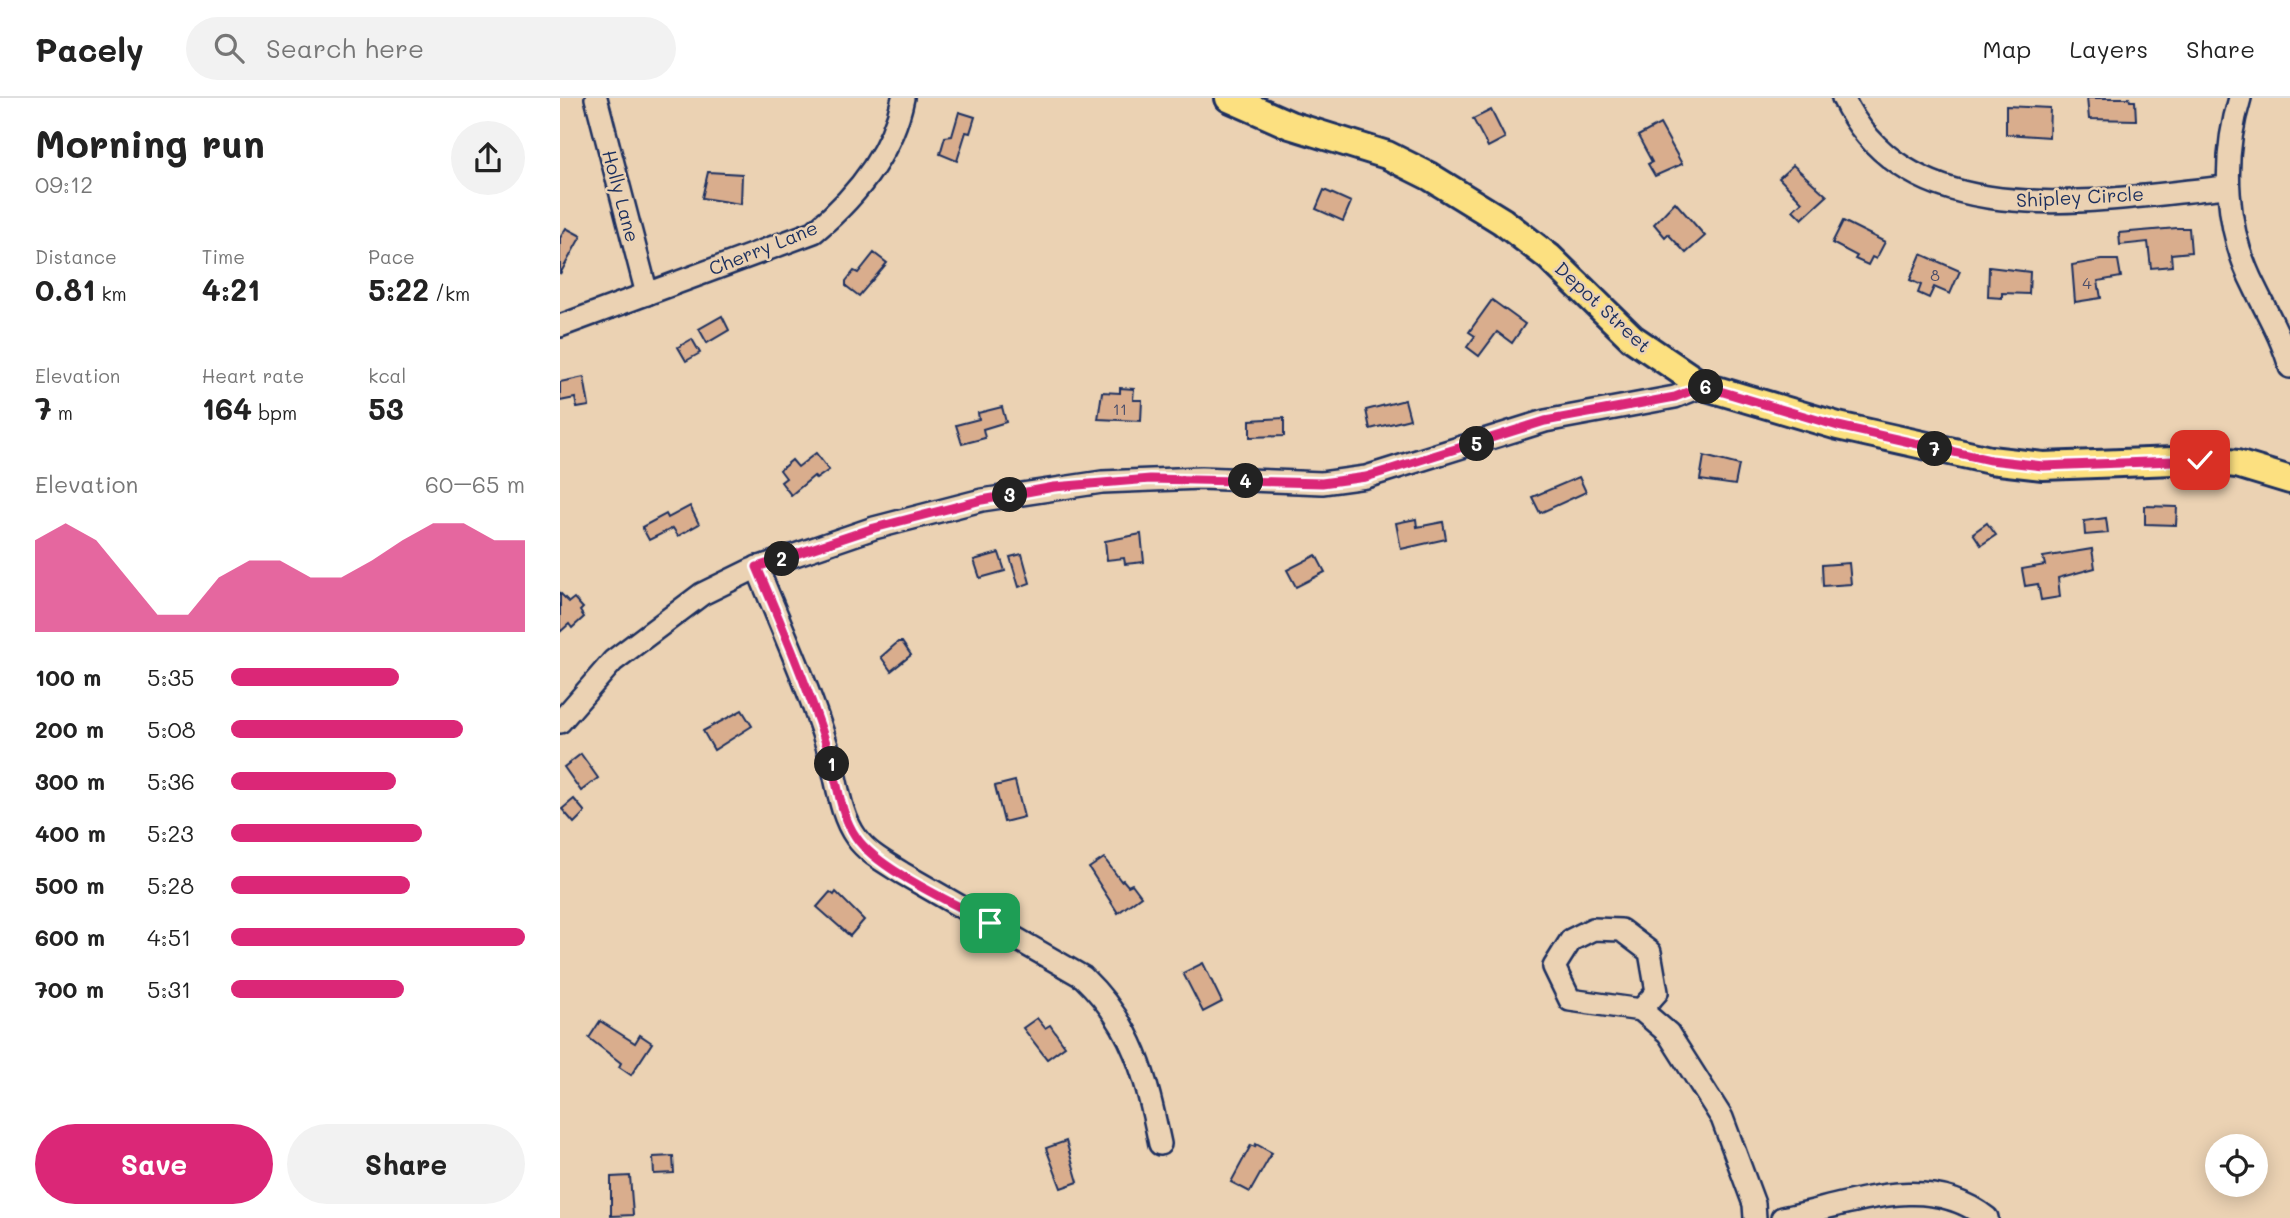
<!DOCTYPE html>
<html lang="en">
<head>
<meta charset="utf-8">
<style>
  :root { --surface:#fff; --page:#f2f2f2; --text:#222; --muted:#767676; --line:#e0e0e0; --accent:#db2777 }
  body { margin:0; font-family:Mali,sans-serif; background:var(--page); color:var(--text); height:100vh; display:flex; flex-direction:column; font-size:26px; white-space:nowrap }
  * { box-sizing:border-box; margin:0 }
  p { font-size:23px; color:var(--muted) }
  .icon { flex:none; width:38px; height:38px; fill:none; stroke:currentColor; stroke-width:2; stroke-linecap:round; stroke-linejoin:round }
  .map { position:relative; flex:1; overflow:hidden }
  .side { display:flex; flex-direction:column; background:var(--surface); width:560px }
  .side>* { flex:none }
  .tools { position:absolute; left:1645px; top:1036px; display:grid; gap:14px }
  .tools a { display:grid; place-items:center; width:63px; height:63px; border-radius:50%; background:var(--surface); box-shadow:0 4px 18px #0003; font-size:35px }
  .pin { position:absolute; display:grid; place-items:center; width:60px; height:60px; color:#fff; margin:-30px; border-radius:14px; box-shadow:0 4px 10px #0006 }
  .km { position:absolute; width:35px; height:35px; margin:-18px; border-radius:50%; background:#222; color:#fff; font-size:19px; line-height:35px; text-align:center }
  .round { display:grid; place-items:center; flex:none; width:74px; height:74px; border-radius:37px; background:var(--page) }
  .summary { display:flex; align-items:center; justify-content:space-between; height:119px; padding:0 35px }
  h1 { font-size:38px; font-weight:700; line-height:52px }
  .stats { display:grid; grid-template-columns:repeat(3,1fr); gap:10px; height:119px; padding:7px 35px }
  .stats div { display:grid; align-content:center }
  .stats b { font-size:30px; font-weight:700 }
  .stats small { font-size:19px; font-weight:400 }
  .stats p { font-size:19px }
  .chart { height:196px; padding:14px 35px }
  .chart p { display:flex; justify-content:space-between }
  .chart svg { width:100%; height:126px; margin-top:7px; fill:var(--accent); opacity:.7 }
  .primary-button { display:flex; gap:14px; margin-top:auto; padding:14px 35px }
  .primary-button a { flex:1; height:80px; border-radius:42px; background:var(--accent); color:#fff; font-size:28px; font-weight:700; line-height:80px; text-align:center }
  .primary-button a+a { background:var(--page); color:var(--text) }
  ul { padding:0 35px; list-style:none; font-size:23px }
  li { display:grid; grid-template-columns:112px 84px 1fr; align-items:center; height:52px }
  li i { height:18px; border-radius:9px; background:var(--accent) }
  header { display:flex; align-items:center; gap:42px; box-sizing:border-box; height:98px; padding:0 35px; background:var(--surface); border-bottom:2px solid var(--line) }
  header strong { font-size:33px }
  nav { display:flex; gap:38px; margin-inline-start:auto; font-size:24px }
  .search { width:490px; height:63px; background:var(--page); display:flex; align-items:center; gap:18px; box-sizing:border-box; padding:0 24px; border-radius:38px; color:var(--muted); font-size:26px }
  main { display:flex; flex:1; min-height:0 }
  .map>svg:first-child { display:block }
</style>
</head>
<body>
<header>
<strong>Pacely</strong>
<div class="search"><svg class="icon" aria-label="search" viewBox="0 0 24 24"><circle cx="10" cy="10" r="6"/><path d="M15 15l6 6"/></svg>Search here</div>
<nav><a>Map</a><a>Layers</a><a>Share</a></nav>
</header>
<main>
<section class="side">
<div class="summary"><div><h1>Morning run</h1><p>09:12</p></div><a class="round"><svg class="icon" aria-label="share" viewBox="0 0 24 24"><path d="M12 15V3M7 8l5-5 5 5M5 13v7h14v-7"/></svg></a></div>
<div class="stats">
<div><p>Distance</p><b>0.81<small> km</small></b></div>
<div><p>Time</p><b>4:21</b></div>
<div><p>Pace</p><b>5:22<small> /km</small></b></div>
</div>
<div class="stats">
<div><p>Elevation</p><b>7<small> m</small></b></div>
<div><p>Heart rate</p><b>164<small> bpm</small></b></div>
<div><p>kcal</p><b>53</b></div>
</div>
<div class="chart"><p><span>Elevation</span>60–65 m</p>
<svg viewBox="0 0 160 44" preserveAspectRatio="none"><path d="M0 44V12L10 6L20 12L30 25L40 38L50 38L60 25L70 19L80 19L90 25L100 25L110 19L120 12L130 6L140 6L150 12L160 12V44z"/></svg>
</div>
<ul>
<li><b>100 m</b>5:35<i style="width:57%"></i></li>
<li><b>200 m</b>5:08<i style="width:79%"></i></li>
<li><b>300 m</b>5:36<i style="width:56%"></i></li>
<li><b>400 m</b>5:23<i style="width:65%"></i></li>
<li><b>500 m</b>5:28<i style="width:61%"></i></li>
<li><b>600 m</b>4:51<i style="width:100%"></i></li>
<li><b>700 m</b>5:31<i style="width:59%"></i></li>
</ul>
<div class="primary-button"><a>Save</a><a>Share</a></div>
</section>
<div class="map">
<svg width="1730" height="1120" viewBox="0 0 1730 1120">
  <rect width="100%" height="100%" fill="#ebd2b3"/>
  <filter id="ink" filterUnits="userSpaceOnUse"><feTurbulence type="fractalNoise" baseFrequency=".0143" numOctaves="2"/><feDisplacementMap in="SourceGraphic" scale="14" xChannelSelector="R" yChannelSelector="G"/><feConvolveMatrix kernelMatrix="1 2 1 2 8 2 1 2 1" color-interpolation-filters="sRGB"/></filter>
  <g filter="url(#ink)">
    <g fill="#d9ad8d" stroke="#1b2f5e" stroke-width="2">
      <polygon points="1527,0 1569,0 1570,3 1575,3 1576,22 1529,21"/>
      <polygon points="1446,8 1490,10 1489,39 1446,36"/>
      <polygon points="931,12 945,40 928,49 913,21"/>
      <polygon points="399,14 415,19 410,35 406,34 397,63 380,56 385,39 392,38"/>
      <polygon points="1100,26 1122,66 1095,78 1088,66 1092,64 1078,38"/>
      <polygon points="1233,67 1267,98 1242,121 1233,112 1242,104 1219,80"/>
      <polygon points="148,74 182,76 181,106 142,100"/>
      <polygon points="764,92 791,104 783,123 756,111"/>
      <polygon points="1115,104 1145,138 1126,155 1108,136 1105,139 1094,126"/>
      <polygon points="1283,123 1325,144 1316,161 1312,159 1308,167 1295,161 1297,158 1272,145"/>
      <polygon points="6,130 21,138 0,176 0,140"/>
      <polygon points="1617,130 1629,130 1631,154 1611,156 1612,168 1591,170 1588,144 1560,147 1559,135"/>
      <polygon points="314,155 327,165 299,198 286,188 286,183 294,173 298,175"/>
      <polygon points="1361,156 1400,173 1390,196 1374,189 1369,200 1358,195 1361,187 1350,182"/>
      <polygon points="1541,162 1558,162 1561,179 1538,183 1541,200 1515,204 1512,167"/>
      <polygon points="1429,169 1470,174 1469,196 1442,195 1442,200 1428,199"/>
      <polygon points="932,202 965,226 952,245 937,234 919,258 907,249 915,238 909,234"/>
      <polygon points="162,218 169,232 147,245 139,231"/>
      <polygon points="132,241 140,255 126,263 118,249"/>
      <polygon points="24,279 29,308 17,310 15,300 0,303 0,284"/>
      <polygon points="560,290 574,291 573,302 582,302 581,323 538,321 542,294 560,295"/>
      <polygon points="845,302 850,321 810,331 806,312"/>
      <polygon points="442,309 446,324 423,331 425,340 402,346 396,327 419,321 418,315"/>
      <polygon points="724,320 724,338 690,339 690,322"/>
      <polygon points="256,355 269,372 256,381 254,378 231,397 221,384 226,380 220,372 232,362 238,369"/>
      <polygon points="1144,358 1179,367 1175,387 1140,382"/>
      <polygon points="1019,379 1026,394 980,415 972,399"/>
      <polygon points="130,408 139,426 118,438 113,430 89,442 82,429 106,416 108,420"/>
      <polygon points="1585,408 1617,409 1616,427 1585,426"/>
      <polygon points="1546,420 1548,435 1525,437 1524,423"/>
      <polygon points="856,421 857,429 883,424 886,441 841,451 836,425"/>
      <polygon points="1427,425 1436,437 1421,447 1413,435"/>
      <polygon points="581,436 584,464 565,466 564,460 547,462 545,443"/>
      <polygon points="1532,451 1535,470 1498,480 1500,499 1481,502 1478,486 1465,488 1462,471 1485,467 1483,459"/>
      <polygon points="439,455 445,473 420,480 414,462"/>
      <polygon points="462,456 470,485 459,489 450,459"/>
      <polygon points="756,457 765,474 736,489 727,472"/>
      <polygon points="1289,465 1291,486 1263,488 1262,467"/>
      <polygon points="0,495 9,504 14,500 23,510 20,513 24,519 12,530 9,526 0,534"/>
      <polygon points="338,544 342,544 351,557 331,573 321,559"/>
      <polygon points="182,612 192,628 154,652 143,633"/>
      <polygon points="21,656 38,680 21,693 4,669"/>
      <polygon points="455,683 464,719 444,724 435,688"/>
      <polygon points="14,701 25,714 14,725 2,711"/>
      <polygon points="544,760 561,783 563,782 568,788 572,786 581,798 558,815 529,770"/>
      <polygon points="270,794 274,797 276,794 304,822 290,838 257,809"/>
      <polygon points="643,865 662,904 643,914 623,875"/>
      <polygon points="477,920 485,930 490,927 505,948 487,961 463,930"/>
      <polygon points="40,923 75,945 80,937 92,945 71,977 59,969 61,965 29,940"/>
      <polygon points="506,1043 518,1084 501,1090 486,1050"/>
      <polygon points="696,1046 712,1055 690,1094 671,1084 691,1047 695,1049"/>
      <polygon points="113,1058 114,1075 94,1076 93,1059"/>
      <polygon points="70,1078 73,1117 51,1118 51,1079"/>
    </g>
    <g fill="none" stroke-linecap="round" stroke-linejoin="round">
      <defs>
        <g id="minor">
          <polyline points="36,0 87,196"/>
          <path d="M1283,0C1351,143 1544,100 1668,89"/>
          <path d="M1680,0C1661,62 1665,132 1695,190C1708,217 1722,240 1730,269"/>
          <path d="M0,228L254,134C296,99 332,55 343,0"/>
          <path d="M197,469C221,529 248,587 267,648C277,677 278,714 296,739C307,755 326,765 342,775L523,879C574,928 586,979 600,1046"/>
          <polyline points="0,624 53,563 142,496 191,472 314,430 422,402 542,384 641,380 762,385 806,379 985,323 1115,299 1143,288"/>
          <polyline points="1081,912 1097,894 1090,854 1061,832 1033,831 1011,842 994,869 1010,902 1081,912 1108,935 1162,1020 1194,1106 1195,1120"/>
          <path d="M1222,1120C1289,1107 1367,1072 1427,1120"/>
        </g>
        <polyline id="major" points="669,0 730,27 827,57 869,78 942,123 989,159 1072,240 1143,288 1278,328 1430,362 1483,368 1640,362 1677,366 1730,382"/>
      </defs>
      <use href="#minor" stroke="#1b2f5e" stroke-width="26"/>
      <use href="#major" stroke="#1b2f5e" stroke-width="32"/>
      <use href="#minor" stroke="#ebd2b3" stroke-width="21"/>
      <use href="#major" stroke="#fce080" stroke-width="26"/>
    </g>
  </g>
  <g fill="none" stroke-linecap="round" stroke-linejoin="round" filter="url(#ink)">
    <defs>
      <path id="route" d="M430,825C394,805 318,772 296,739C278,713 277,677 267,648C247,587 222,528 197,469L314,430L422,402L494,389L590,381L762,385L806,379L985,323L1115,299L1143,288L1278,328L1430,362L1483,368L1640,362"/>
    </defs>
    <use href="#route" stroke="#fff" stroke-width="14"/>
    <use href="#route" stroke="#db2777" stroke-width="9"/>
  </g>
  <g text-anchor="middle" stroke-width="5" stroke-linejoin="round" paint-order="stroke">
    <g font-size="16" fill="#4a4e6a">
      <text x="1375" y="183">8</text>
      <text x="1527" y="191">4</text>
      <text x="560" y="317">11</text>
    </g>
    <g font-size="19" fill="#1b2f5e" stroke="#ebd2b3">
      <text transform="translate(61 98) rotate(75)" y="7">Holly Lane</text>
      <text transform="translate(1520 99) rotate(-3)" y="7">Shipley Circle</text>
      <text transform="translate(203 150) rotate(-22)" y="7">Cherry Lane</text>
      <text transform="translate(1043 209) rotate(43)" y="7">Depot Street</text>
    </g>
  </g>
</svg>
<div class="tools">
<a><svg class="icon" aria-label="locate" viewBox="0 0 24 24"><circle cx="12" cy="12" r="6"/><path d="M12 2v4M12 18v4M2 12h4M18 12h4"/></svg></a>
</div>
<div class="pin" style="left:430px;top:825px;background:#1e9e55"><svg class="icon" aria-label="arrive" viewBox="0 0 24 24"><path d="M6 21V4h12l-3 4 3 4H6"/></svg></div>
<div class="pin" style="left:1640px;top:362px;background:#d93025"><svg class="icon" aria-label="check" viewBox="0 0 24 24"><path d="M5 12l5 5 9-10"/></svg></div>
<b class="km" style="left:272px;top:666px">1</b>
<b class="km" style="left:222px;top:461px">2</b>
<b class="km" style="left:450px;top:397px">3</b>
<b class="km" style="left:686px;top:383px">4</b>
<b class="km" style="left:917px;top:346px">5</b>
<b class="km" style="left:1146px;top:289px">6</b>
<b class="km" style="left:1375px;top:351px">7</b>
</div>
</main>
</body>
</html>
